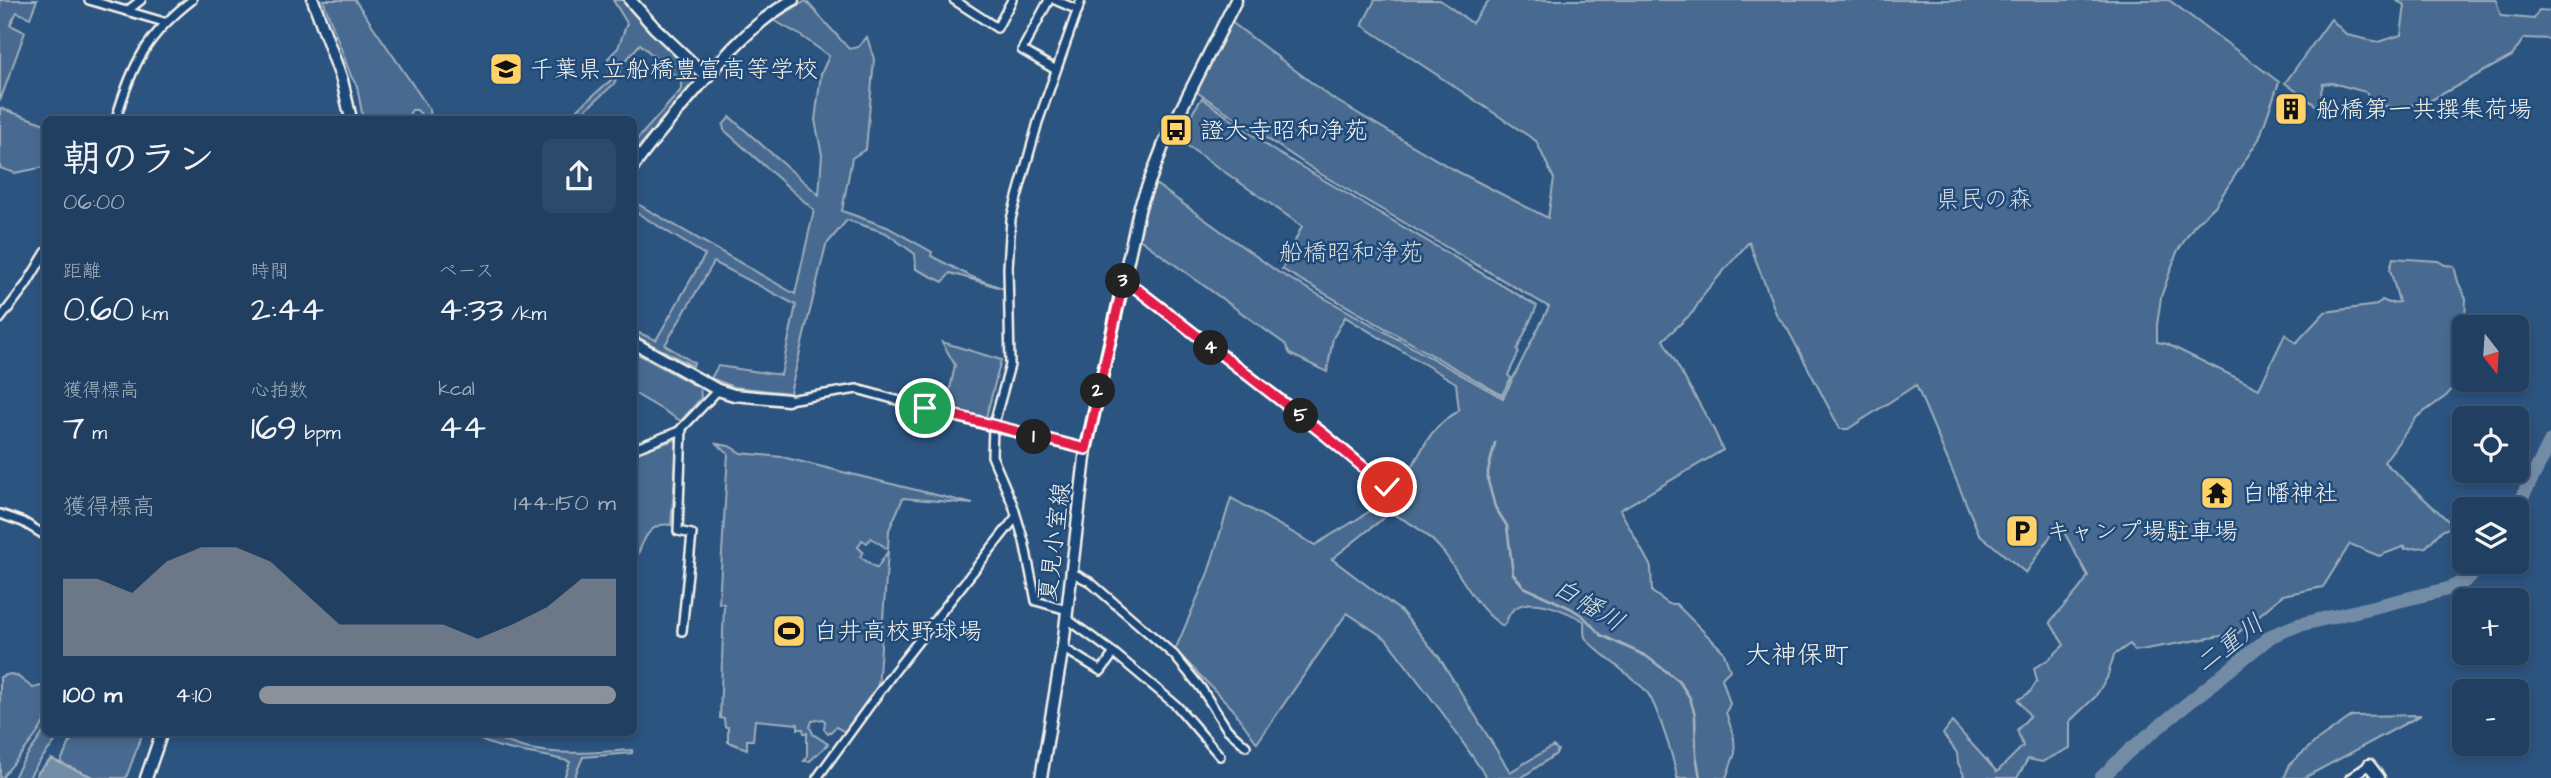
<!DOCTYPE html>
<html lang="ja">
<head>
<meta charset="utf-8">
<style>
  :root { --surface:#213f61; --page:#2d4a6a; --text:#f1f3f6; --muted:#a2afbd; --line:#3e5876; --accent:#8c9099 }
  body { margin:0; font-family:"Architects Daughter","Klee One",sans-serif; background:var(--page); color:var(--text); height:100vh; display:flex; flex-direction:column; font-size:26px; white-space:nowrap }
  * { box-sizing:border-box; margin:0 }
  p { font-size:23px; color:var(--muted) }
  .icon { flex:none; width:38px; height:38px; fill:none; stroke:currentColor; stroke-width:2; stroke-linecap:round; stroke-linejoin:round }
  .map { position:relative; flex:1; overflow:hidden }
  .panel { position:absolute; left:42px; top:116px; width:595px; height:620px; display:flex; flex-direction:column; background:var(--surface); border-radius:10px; box-shadow:0 4px 10px #0003,0 0 0 2px var(--line) }
  .panel>* { flex:none }
  .needle { width:46px; rotate:163deg }
  .controls { position:absolute; left:2452px; top:315px; display:grid; gap:14px }
  .controls a { display:grid; place-items:center; width:77px; height:77px; border-radius:10px; background:var(--surface); box-shadow:0 4px 10px #0003,0 0 0 2px var(--line); font-size:35px }
  .pin { position:absolute; display:grid; place-items:center; width:60px; height:60px; color:#fff; margin:-30px; border:4px solid #fff; border-radius:50%; box-shadow:0 2px 7px #0007 }
  .km { position:absolute; width:35px; height:35px; margin:-18px; border-radius:50%; background:#222; color:#fff; font-size:19px; line-height:35px; text-align:center }
  .round { display:grid; place-items:center; flex:none; width:74px; height:74px; border-radius:10px; background:var(--page) }
  .summary { display:flex; align-items:center; justify-content:space-between; height:119px; padding:0 21px }
  h1 { font-size:38px; font-weight:600; line-height:52px }
  .metrics { display:grid; grid-template-columns:repeat(3,1fr); gap:10px; height:119px; padding:7px 21px }
  .metrics div { display:grid; align-content:center }
  .metrics b { font-size:35px; font-weight:600 }
  .metrics small { font-size:19px; font-weight:400 }
  .metrics p { font-size:19px }
  .chart { height:196px; padding:14px 21px }
  .chart p { display:flex; justify-content:space-between }
  .chart svg { width:100%; height:126px; margin-top:7px; fill:var(--accent); opacity:.7 }
  ul { padding:0 21px; list-style:none; font-size:23px }
  li { display:grid; grid-template-columns:112px 84px 1fr; align-items:center; height:52px }
  li i { height:18px; border-radius:9px; background:var(--accent) }
  .map>svg:first-child { display:block }
</style>
</head>
<body>
<div class="map">
<svg width="2551" height="778" viewBox="0 0 2551 778">
  <rect width="100%" height="100%" fill="#2c5481"/>
  <filter id="ink" filterUnits="userSpaceOnUse"><feTurbulence type="fractalNoise" baseFrequency=".0143" numOctaves="2"/><feDisplacementMap in="SourceGraphic" scale="14" xChannelSelector="R" yChannelSelector="G"/><feConvolveMatrix kernelMatrix="1 2 1 2 8 2 1 2 1" color-interpolation-filters="sRGB"/></filter>
  <g filter="url(#ink)">
    <g fill="#496b90" stroke="#9eaebc" stroke-width="2">
      <polygon points="0,0 37,0 30,18 17,12 10,25 25,32 0,101"/>
      <polygon points="323,0 355,0 430,110 431,119 425,119 417,110 412,110 408,116 397,119 363,119 357,86 351,76"/>
      <polygon points="613,0 625,0 652,32 693,72 693,83 634,153 634,143 681,90 681,81 640,44 623,64 614,84 575,119 566,119 611,80 608,58 618,48 627,23"/>
      <path d="M1375,0H1440L1472,23L1489,0H2169L2279,82L2259,139L2215,206L2194,226L2177,252L2161,297L2157,325V342L2167,344L2259,389L2285,334L2296,343L2325,312L2377,305L2382,300L2389,303L2399,302L2390,269L2393,258L2438,261L2445,265L2454,266L2458,282L2466,299L2465,319L2487,326L2464,327V372L2457,384L2446,396L2417,417L2384,462L2454,526L2441,531L2426,547L2405,549V546L2379,556L2350,544L2323,587L2283,595L2238,633L2135,651L2130,644L2114,655L2107,678L2095,697L2070,721V748L2042,762L2028,759L2017,778H1962L1964,775L1958,763L1957,753L1943,734L1952,722L1997,772L2023,746L2017,730L2030,716L2018,700L2030,692L2037,681L2034,668L2049,659L2064,645L2050,622C2063,606 2078,594 2088,576L2059,523L2026,573L1979,534L1916,385L1848,429H1840L1787,328L1777,316L1749,242L1706,291L1693,312L1663,340L1714,430L1723,450L1620,510L1651,567L1652,592L1669,604H1676L1723,651L1730,670L1722,678L1730,704L1726,712L1734,738L1735,753L1726,778H1677C1675,762 1656,702 1646,691C1635,678 1588,646 1585,637C1583,632 1585,626 1584,621C1568,612 1527,592 1511,612C1507,617 1508,621 1503,626C1476,609 1463,578 1444,553C1430,535 1411,522 1390,513L1332,559L1402,612L1439,657L1510,772L1553,746L1558,750L1556,754L1521,778H1487L1444,715L1386,639L1347,613L1257,743L1232,708L1175,650L1208,573L1231,498L1315,545C1342,527 1378,511 1399,485C1424,456 1422,431 1459,411L1456,383L1345,317L1333,338L1327,372L1290,354L1285,344L1138,238L1154,183L1278,272L1503,398L1549,307L1319,173L1195,91L1230,21L1332,98L1449,167L1548,218L1554,179L1536,141L1362,25Z"/>
      <polygon points="2395,0 2496,0 2501,16 2534,19 2539,10 2551,11 2551,39 2524,38 2512,56 2426,103 2395,107 2374,105 2366,92 2332,83 2323,84 2321,92 2324,101 2318,107 2285,83 2331,19 2347,35 2378,42 2401,35 2405,5"/>
      <polygon points="806,1 849,49 858,47 867,37 874,59 866,149 852,158 842,211 887,227 932,252 931,256 972,277 1005,289 950,273 943,282 916,269 915,254 886,233 847,220 826,245 790,393 734,387 711,378 718,366 781,375 796,305 714,262 665,345 694,363 693,366 637,337 639,333 656,340 705,255 634,211 634,202 795,294 814,210 724,130 723,125 730,117 819,195 822,155 815,120 821,74 829,56 800,35 773,20"/>
      <polygon points="1202,98 1273,150 1537,306 1517,350 1519,352 1508,375 1511,378 1502,395 1282,269 1302,226 1176,138"/>
      <polygon points="0,108 45,124 45,167 15,173 0,168"/>
      <polygon points="942,342 1001,360 985,421 946,410 955,365"/>
      <polygon points="634,352 700,388 701,398 681,421 634,393"/>
      <path d="M678,439L671,525C649,521 642,543 636,560L634,559V453Z"/>
      <polygon points="717,444 729,446 741,453 782,457 973,504 903,498 889,530 888,549 871,538 867,543 862,540 858,547 863,552 860,557 877,568 888,551 878,688 845,732 836,727 828,734 824,729 825,721 822,719 812,721 810,727 813,734 828,744 810,761 804,761 807,757 807,733 804,733 803,729 798,729 798,724 755,720 753,740 747,740 747,749 728,742 728,727 725,727 724,719 720,718 724,604 719,603 728,453"/>
      <path d="M10,674L17,676L33,688L45,685C46,695 48,710 45,719C41,734 13,762 2,778H0V677Z"/>
      <polygon points="2421,715 2304,778 2284,778 2290,764 2315,742 2352,716"/>
      <path d="M45,729L46,732H61C52,749 36,762 29,778H14C22,758 35,748 45,729Z"/>
      <polygon points="75,732 143,732 126,778 95,778 60,763"/>
      <path d="M468,732C488,731 507,744 526,748C561,756 597,752 632,750V753L583,757L574,778H564L570,762C541,752 491,752 468,732Z"/>
    </g>
    <polygon fill="#738ca6" stroke="#a7b4c0" stroke-width="2" points="51,759 95,778 35,778 38,772"/>
    <g fill="none" stroke-linecap="round" stroke-linejoin="round">
      <polyline stroke="#a7b4c0" stroke-width="2.5" points="1495,443 1488,471 1488,481 1495,507 1507,526 1513,574 1524,587 1570,608 1583,616 1601,635 1646,656 1679,681 1690,698 1695,715 1696,754 1700,778"/>
      <g stroke="#738ca6" stroke-width="14">
        <polyline points="2516,509 2551,441"/>
        <polyline points="2101,778 2129,751 2271,636 2298,625 2448,589 2463,582 2487,562"/>
      </g>
      <defs>
        <g id="street">
          <polyline points="89,0 164,22"/>
          <polyline points="954,0 997,28 1012,0"/>
          <polyline points="1049,0 1022,50 1056,70"/>
          <polyline points="1055,0 1078,10"/>
          <polyline points="127,11 141,0"/>
          <path d="M116,119C132,64 147,35 192,0"/>
          <polyline points="1124,279 1326,435 1392,490"/>
          <polyline points="0,319 26,285 46,252"/>
          <polyline points="788,400 857,389 993,427 1086,449"/>
          <polyline points="682,428 678,531 692,534 682,631"/>
          <polyline points="634,449 679,431 718,390"/>
          <polyline points="0,514 23,522 46,536"/>
          <polyline points="1071,572 1090,582 1174,655 1201,688 1227,729 1246,746"/>
          <polyline points="1067,610 1036,601 1024,541 1013,505 992,456 993,427 1010,365 1008,268 1011,219 1038,122 1081,0"/>
          <polyline points="1066,618 1114,653 1177,706 1220,756"/>
          <polyline points="1063,648 1101,671 1114,653"/>
          <polyline points="817,778 894,672 1016,517"/>
          <polyline points="2350,778 2369,765"/>
        </g>
        <g id="secondary">
          <polyline points="313,0 342,80 351,119"/>
          <polyline points="630,0 654,27 707,77"/>
          <path d="M634,166C650,143 669,121 688,99C719,63 750,24 793,0"/>
          <polyline points="634,343 718,390 734,395 788,400"/>
          <polyline points="2369,765 2379,778"/>
          <polyline points="146,778 162,732"/>
          <polyline points="1041,778 1063,646 1086,449 1140,206 1165,141 1236,0"/>
        </g>
      </defs>
      <use href="#street" stroke="#f4f1e8" stroke-width="12"/>
      <use href="#secondary" stroke="#f4f1e8" stroke-width="15"/>
      <use href="#street" stroke="#1f4a7a" stroke-width="7"/>
      <use href="#secondary" stroke="#1f4a7a" stroke-width="10"/>
    </g>
  </g>
  <g fill="none" stroke-linecap="round" stroke-linejoin="round" filter="url(#ink)">
    <defs>
      <polyline id="route" points="925,408 1086,449 1124,279 1325,435 1387,487"/>
    </defs>
    <use href="#route" stroke="#fff" stroke-width="14"/>
    <use href="#route" stroke="#e11d48" stroke-width="9"/>
  </g>
  <defs>
    <symbol id="school-square" viewBox="-11 -11 22 22"><rect x="-9" y="-9" width="18" height="18" rx="4" fill="#ffd166" stroke="#1f4a7a"/><path d="M0-5L7-2L0 1L-7-2ZM-4 1L0 2.5L4 1V4Q0 6-4 4Z" fill="#111"/></symbol>
    <symbol id="building-square" viewBox="-11 -11 22 22"><rect x="-9" y="-9" width="18" height="18" rx="4" fill="#ffd166" stroke="#1f4a7a"/><path d="M-4-6H4V6H1V3H-1V6H-4ZM-2.5-4.3h1.7v1.8h-1.7ZM.8-4.3h1.7v1.8H.8ZM-2.5-1h1.7V.8h-1.7ZM.8-1h1.7V.8H.8Z" fill="#111"/></symbol>
    <symbol id="bus-square" viewBox="-11 -11 22 22"><rect x="-9" y="-9" width="18" height="18" rx="4" fill="#ffd166" stroke="#1f4a7a"/><path d="M-5-6H5V4H4V6H2V4H-2V6H-4V4H-5ZM-3.5-4V0h7V-4ZM-3.5 1.2v1.5H-2V1.2ZM2 1.2v1.5H3.5V1.2Z" fill="#111"/></symbol>
    <symbol id="temple-square" viewBox="-11 -11 22 22"><rect x="-9" y="-9" width="18" height="18" rx="4" fill="#ffd166" stroke="#1f4a7a"/><path d="M0-6L5-2H3V0L6.5 2.5H4V6H1.5V3h-3V6H-4V2.5H-6.5L-3 0V-2H-5Z" fill="#111"/></symbol>
    <symbol id="parking-square" viewBox="-11 -11 22 22"><rect x="-9" y="-9" width="18" height="18" rx="4" fill="#ffd166" stroke="#1f4a7a"/><path d="M-3.5-5.5H1a3.5 3.5 0 0 1 0 7H-1V5.5H-3.5ZM-1-3.4V-.6H.8a1.4 1.4 0 0 0 0-2.8Z" fill="#111"/></symbol>
    <symbol id="stadium-square" viewBox="-11 -11 22 22"><rect x="-9" y="-9" width="18" height="18" rx="4" fill="#ffd166" stroke="#1f4a7a"/><path d="M0-5a6.5 5 0 1 0 0 10a6.5 5 0 1 0 0-10ZM-3.5-1.8h7v3.6h-7Z" fill="#111"/></symbol>
  </defs>
  <g fill-rule="evenodd">
    <use href="#school-square" x="487" y="50" width="38" height="38"/>
    <use href="#building-square" x="2272" y="90" width="38" height="38"/>
    <use href="#bus-square" x="1157" y="111" width="38" height="38"/>
    <use href="#temple-square" x="2198" y="474" width="38" height="38"/>
    <use href="#parking-square" x="2003" y="512" width="38" height="38"/>
    <use href="#stadium-square" x="770" y="612" width="38" height="38"/>
  </g>
  <g text-anchor="middle" stroke-width="5" stroke-linejoin="round" paint-order="stroke">
    <g font-size="24" fill="#f4f1e8" stroke="#1f4a7a" text-anchor="start">
      <text x="530" y="77">千葉県立船橋豊富高等学校</text>
      <text x="2316" y="117">船橋第一共撰集荷場</text>
      <text x="1200" y="138">證大寺昭和浄苑</text>
      <text x="2242" y="501">白幡神社</text>
      <text x="2046" y="539">キャンプ場駐車場</text>
      <text x="814" y="639">白井高校野球場</text>
    </g>
    <g font-size="24" fill="#dadddb" stroke="#1f4a7a">
      <text x="1984" y="207">県民の森</text>
      <text x="1351" y="260">船橋昭和浄苑</text>
    </g>
    <g font-size="24" fill="#f4f1e8" stroke="#1f4a7a">
      <text transform="translate(1054 542) rotate(-83)" y="8">夏見小室線</text>
    </g>
    <g font-size="26" font-style="italic" fill="#dadddb" stroke="#1f4a7a">
      <text transform="translate(1589 604) rotate(31)" y="9">白幡川</text>
      <text transform="translate(2229 643) rotate(-37)" y="9">二重川</text>
    </g>
    <g font-size="26" fill="#f4f1e8" stroke="#1f4a7a">
      <text x="1797" y="663">大神保町</text>
    </g>
  </g>
</svg>
<div class="controls">
<a><svg class="needle" viewBox="-14 -14 28 28"><path d="M0-13l5 13h-10z" fill="#e53935"/><path d="M0 13l5-13h-10z" fill="#a2afbd"/></svg></a>
<a><svg class="icon" aria-label="locate" viewBox="0 0 24 24"><circle cx="12" cy="12" r="6"/><path d="M12 2v4M12 18v4M2 12h4M18 12h4"/></svg></a>
<a><svg class="icon" aria-label="layers" viewBox="0 0 24 24"><path d="M12 4l9 5-9 5-9-5zM3 14l9 5 9-5"/></svg></a>
<a>+</a>
<a>−</a>
</div>
<div class="pin" style="left:925px;top:408px;background:#1e9e55"><svg class="icon" aria-label="arrive" viewBox="0 0 24 24"><path d="M6 21V4h12l-3 4 3 4H6"/></svg></div>
<div class="pin" style="left:1387px;top:487px;background:#d93025"><svg class="icon" aria-label="check" viewBox="0 0 24 24"><path d="M5 12l5 5 9-10"/></svg></div>
<b class="km" style="left:1034px;top:437px">1</b>
<b class="km" style="left:1098px;top:391px">2</b>
<b class="km" style="left:1123px;top:281px">3</b>
<b class="km" style="left:1211px;top:348px">4</b>
<b class="km" style="left:1301px;top:416px">5</b>
<section class="panel">
<div class="summary"><div><h1>朝のラン</h1><p>06:00</p></div><a class="round"><svg class="icon" aria-label="share" viewBox="0 0 24 24"><path d="M12 15V3M7 8l5-5 5 5M5 13v7h14v-7"/></svg></a></div>
<div class="metrics">
<div><p>距離</p><b>0.60<small> km</small></b></div>
<div><p>時間</p><b>2:44</b></div>
<div><p>ペース</p><b>4:33<small> /km</small></b></div>
</div>
<div class="metrics">
<div><p>獲得標高</p><b>7<small> m</small></b></div>
<div><p>心拍数</p><b>169<small> bpm</small></b></div>
<div><p>kcal</p><b>44</b></div>
</div>
<div class="chart"><p><span>獲得標高</span>144–150 m</p>
<svg viewBox="0 0 160 44" preserveAspectRatio="none"><path d="M0 44V17L10 17L20 22L30 11L40 6L50 6L60 11L70 22L80 33L90 33L100 33L110 33L120 38L130 33L140 27L150 17L160 17V44z"/></svg>
</div>
<ul>
<li><b>100 m</b>4:10<i style="width:100%"></i></li>
</ul>
</section>
</div>
</body>
</html>
